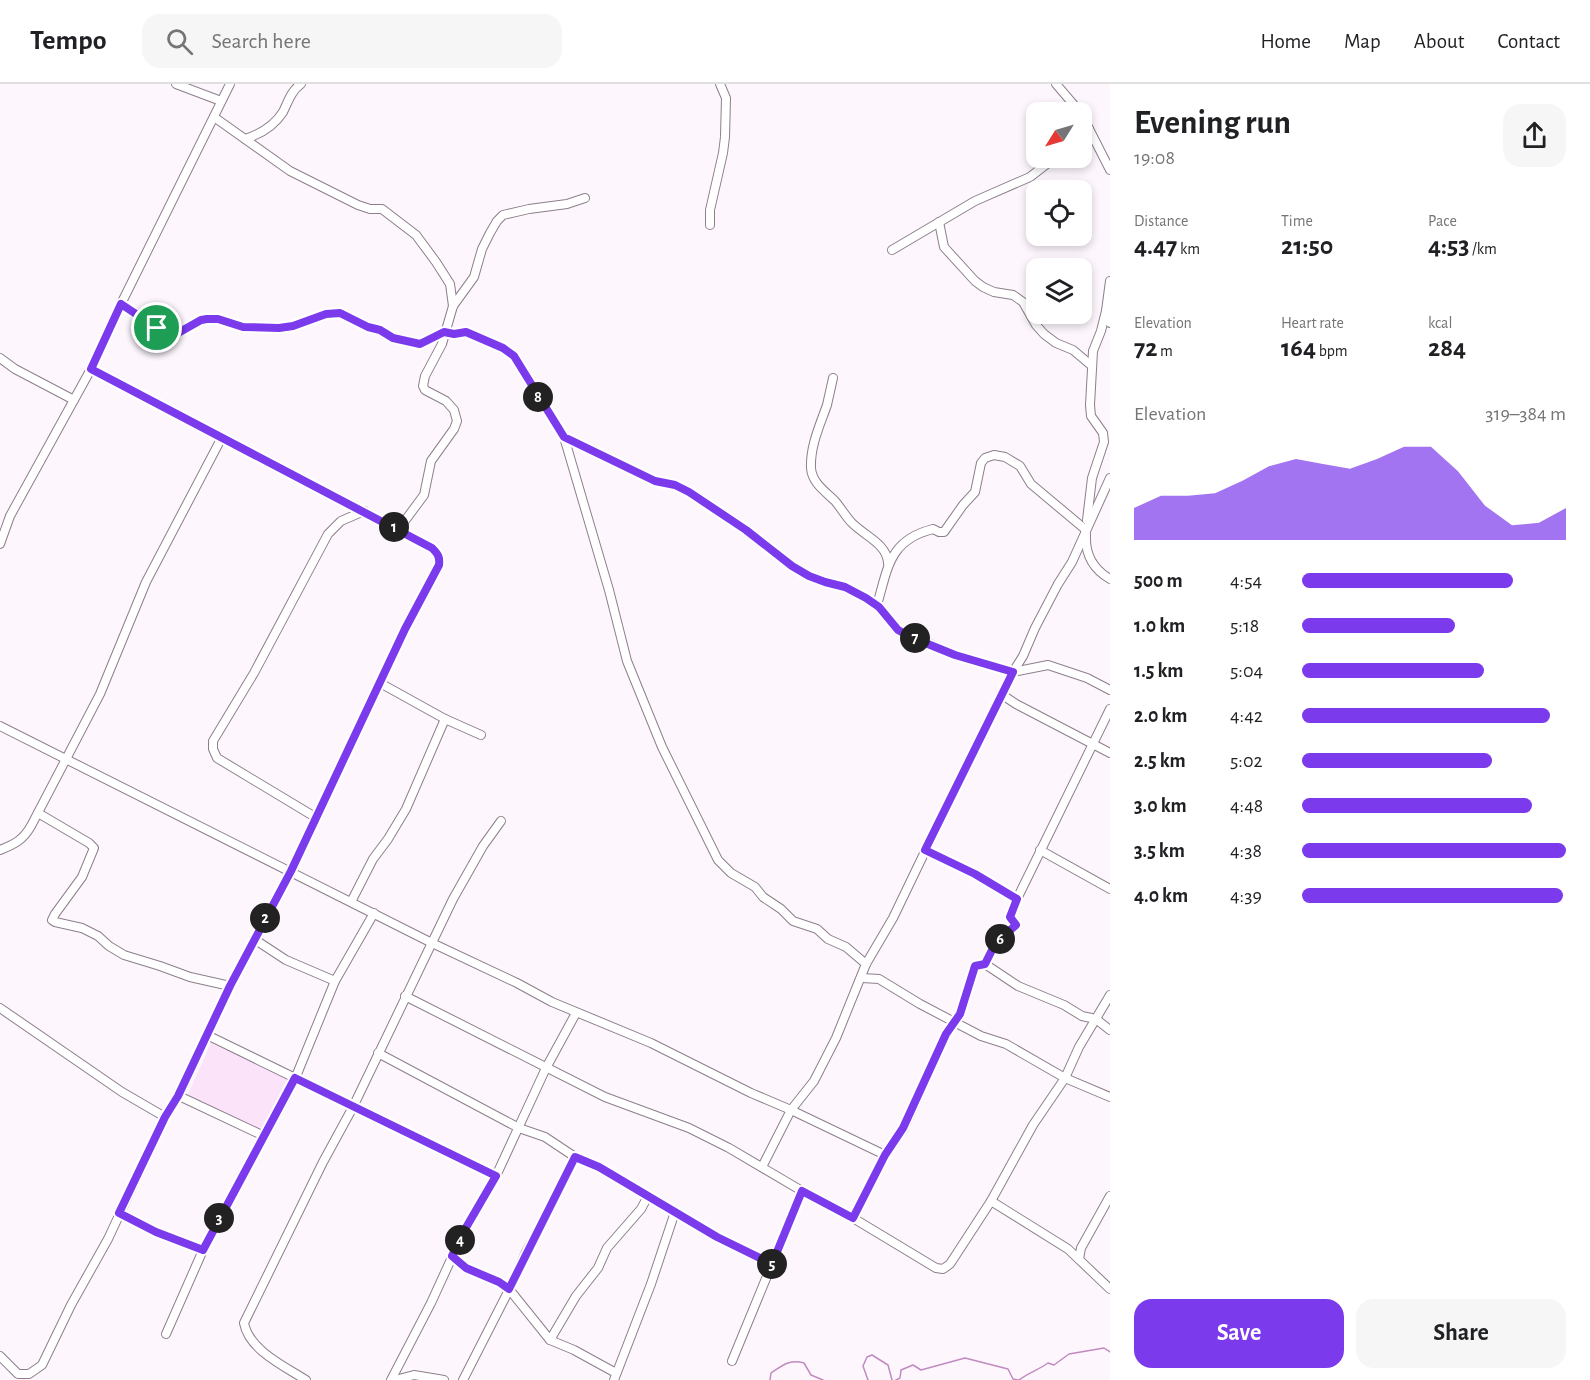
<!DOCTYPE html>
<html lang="en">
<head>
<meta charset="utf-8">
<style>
  :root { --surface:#fff; --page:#f6f6f6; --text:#202124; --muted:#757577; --line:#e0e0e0; --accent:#7c3aed }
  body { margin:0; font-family:"Alegreya Sans",sans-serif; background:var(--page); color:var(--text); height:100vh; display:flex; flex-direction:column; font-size:22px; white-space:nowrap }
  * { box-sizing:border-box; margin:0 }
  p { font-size:20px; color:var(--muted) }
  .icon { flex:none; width:33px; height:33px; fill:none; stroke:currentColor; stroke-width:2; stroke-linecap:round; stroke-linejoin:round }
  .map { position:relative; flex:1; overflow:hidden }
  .side { display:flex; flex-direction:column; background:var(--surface); width:480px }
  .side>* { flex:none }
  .needle { width:39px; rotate:233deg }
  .tools { position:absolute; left:1026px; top:18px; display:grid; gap:12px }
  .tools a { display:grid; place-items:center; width:66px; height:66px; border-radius:12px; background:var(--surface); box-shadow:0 3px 9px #0003; font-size:30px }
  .pin { position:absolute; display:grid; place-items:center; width:51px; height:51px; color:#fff; margin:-26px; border:3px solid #fff; border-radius:50%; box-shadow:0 2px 6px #0007 }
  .km { position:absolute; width:30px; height:30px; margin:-15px; border-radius:50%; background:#222; color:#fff; font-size:16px; line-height:30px; text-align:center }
  .round { display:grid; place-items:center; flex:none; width:63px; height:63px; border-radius:18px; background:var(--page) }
  .summary { display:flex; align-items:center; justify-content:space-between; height:102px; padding:0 24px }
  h1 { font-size:33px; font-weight:700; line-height:45px }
  .metrics { display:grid; grid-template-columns:repeat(3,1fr); gap:9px; height:102px; padding:6px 24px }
  .metrics div { display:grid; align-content:center }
  .metrics b { font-size:26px; font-weight:700 }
  .metrics small { font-size:16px; font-weight:400 }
  .metrics p { font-size:16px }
  .chart { height:168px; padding:12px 24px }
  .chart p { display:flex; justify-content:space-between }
  .chart svg { width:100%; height:108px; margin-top:6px; fill:var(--accent); opacity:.7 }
  .primary-button { display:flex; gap:12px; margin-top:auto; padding:12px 24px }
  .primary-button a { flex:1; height:69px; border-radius:18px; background:var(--accent); color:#fff; font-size:24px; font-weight:700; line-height:69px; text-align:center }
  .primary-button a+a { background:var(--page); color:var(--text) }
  ul { padding:0 24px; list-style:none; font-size:20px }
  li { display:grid; grid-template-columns:96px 72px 1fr; align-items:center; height:45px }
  li i { height:15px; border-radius:8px; background:var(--accent) }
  header { display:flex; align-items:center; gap:36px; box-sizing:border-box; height:84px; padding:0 30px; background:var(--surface); border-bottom:2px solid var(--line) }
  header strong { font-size:28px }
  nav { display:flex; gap:33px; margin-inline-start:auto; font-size:21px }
  .search { width:420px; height:54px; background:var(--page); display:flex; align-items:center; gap:15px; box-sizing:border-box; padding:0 21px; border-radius:18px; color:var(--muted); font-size:22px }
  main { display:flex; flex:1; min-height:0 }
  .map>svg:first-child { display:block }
</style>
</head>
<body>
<header>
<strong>Tempo</strong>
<div class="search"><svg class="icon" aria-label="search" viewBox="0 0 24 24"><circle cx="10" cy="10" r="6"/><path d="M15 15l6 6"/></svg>Search here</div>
<nav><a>Home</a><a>Map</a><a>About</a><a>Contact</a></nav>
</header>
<main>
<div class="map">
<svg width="1110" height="1296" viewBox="0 0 1110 1296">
  <rect width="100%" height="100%" fill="#fdf7fd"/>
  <polygon fill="#fbe4fa" points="211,959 288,995 263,1048 187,1012"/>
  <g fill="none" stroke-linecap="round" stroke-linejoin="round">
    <g stroke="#c18ac0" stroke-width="1.5">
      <path d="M770,1296L771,1289C783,1281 790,1275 804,1279L811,1291L823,1296"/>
      <polyline points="868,1296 863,1282 867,1273 872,1271 888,1281 892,1296"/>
      <polyline points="896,1296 900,1294 901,1286 913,1281 921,1286 965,1274 1008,1285 1013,1295 1018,1296"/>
      <path d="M1019,1296C1028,1289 1038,1286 1048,1279L1054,1281L1069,1270L1104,1264L1110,1268"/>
    </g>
    <defs>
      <g id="minor">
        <polyline points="176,0 221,17"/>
        <polyline points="1056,0 1080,28"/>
        <polyline points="1082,31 1110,86"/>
        <polyline points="214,33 290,87 358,121 370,125 382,125 416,151 436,178 450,200 453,222"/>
        <path d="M245,55C261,50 274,42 283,28C288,18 291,7 301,0"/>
        <polyline points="1082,63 1085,59 1089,45"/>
        <polyline points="939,138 944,163 975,197 983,203 994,208 1013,211 1023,218 1036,241 1044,250 1056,259 1073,266 1092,282"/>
        <polyline points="710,141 710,126 723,69 725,53 726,14 720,0"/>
        <polyline points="892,166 975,117 1030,93 1048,79 1063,74"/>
        <polyline points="1110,197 1106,227 1110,239"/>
        <polyline points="121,220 157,244 170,250 178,249 201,236 207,235 218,235 243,243 279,244 293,242 326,230 340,229 368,243 380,246 393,254 420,260 444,248 454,250 466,248 503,264 514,272 564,353 655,397 675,401 689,408 746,446 792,482 809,492 825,498 845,503 866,514 879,523 899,546 955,571 1013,588 1048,581 1087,594 1110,606"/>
        <polyline points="0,274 15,285 74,316"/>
        <path d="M833,294C831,303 829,312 827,321C820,341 810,362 811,384C812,399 825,407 835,417C841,424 846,433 852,439C865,452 887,460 888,479"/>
        <polyline points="564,353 609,506 627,577 662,663 718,776 731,789 755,803 763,813 781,825 793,837 817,845 828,855 846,863 866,880"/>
        <polyline points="1087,436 1092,394 1104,358 1103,349 1091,332 1090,321 1093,267 1101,247 1106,227"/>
        <polyline points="398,446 424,411 431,377 454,345 457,337 454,326 446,317 425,306 423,302 425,292 442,260 453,222 474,193 482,165 490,149 497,137 503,131 529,125 567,120 585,114"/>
        <path d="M1086,451C1085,470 1093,485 1110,495"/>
        <polyline points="0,460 10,432 91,285 121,220 230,0"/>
        <path d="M877,521C888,484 889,456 933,445L939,448H944L963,421L975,408L981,379L985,374L994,371L1005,373L1020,382L1031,400L1086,446"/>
        <polyline points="380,599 445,635 481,651"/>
        <polyline points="1001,610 1016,620 1110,669"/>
        <polyline points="0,642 432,859 517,899 552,918 651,959 751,1009 791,1026 885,1071"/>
        <polyline points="38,729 89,759 94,764 82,793 55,830 52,836 55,838 82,844 98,852 109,862 124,871 160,882 190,893 230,902"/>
        <polyline points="315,733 217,674 213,665 213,657 254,589 328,450 341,437 364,427"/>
        <path d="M0,766C15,760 23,756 31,742L100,610L146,498L221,355"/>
        <polyline points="925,766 974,790 1017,815"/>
        <polyline points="1040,766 1110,805"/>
        <polyline points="351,818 373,775 388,755 406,725 445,635"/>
        <polyline points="254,855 286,876 335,897"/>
        <polyline points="985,880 995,860 1016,841 1010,833 1014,821 1110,625"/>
        <polyline points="862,894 879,895 920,920 981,952 1006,960 1065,994 1110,1013"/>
        <polyline points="405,912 605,1013 689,1044 729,1064 802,1107 853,1134 936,1184 943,1185 950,1180 991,1117 1033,1041 1065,994 1079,963 1110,911"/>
        <polyline points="0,924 122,1008 165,1033"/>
        <polyline points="207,951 496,1092"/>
        <polyline points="378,969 519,1044 545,1053 575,1073 599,1083 717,1153 772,1181"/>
        <polyline points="179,1012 264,1052"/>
        <polyline points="762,1083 791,1026 814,997 836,954 866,880 893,834 969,676 1013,588 1023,572 1035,544 1058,500 1072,478 1110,394"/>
        <polyline points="991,1117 1068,1165 1110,1205"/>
        <polyline points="119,1129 156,1148 203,1166"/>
        <polyline points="853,1134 885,1071 904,1044 946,950 960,930 975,882 985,880 1018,902 1064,921 1082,932 1096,935 1110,946"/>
        <polyline points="452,1172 466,1184 499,1198 509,1205 550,1256 574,1266 616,1289"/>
        <polyline points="1079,1175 1081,1164 1110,1112"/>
        <polyline points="166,1250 203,1166 295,995 335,897 374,829"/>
        <polyline points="550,1256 576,1212 598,1184 607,1164 641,1125 648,1112"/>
        <path d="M0,1272L18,1290H29L42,1281L71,1221L108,1155L165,1033L179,1012L230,902L291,787L405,545L439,481C440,473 438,470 432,464L91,285"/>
        <polyline points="732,1277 802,1107"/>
        <path d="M306,1296C284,1282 249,1266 244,1239L323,1078L353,1023L453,815L483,762L501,737"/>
        <polyline points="391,1296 431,1219 464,1147 496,1092 546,984 576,929"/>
        <polyline points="395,1296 414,1291 444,1296"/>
        <polyline points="463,1296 512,1200 526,1168 540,1143 575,1073"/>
        <polyline points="614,1296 651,1200 675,1128"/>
      </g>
    </defs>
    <use href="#minor" stroke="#8d7e8c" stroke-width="10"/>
    <use href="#minor" stroke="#fff" stroke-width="8"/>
  </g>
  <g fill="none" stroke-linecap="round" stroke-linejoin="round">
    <defs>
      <path id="route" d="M121,220L157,244L170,250L178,249L201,236L207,235H218L243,243L279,244L293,242L326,230L340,229L368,243L380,246L393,254L420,260L444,248L454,250L466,248L503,264L514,272L564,353L655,397L675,401L689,408L746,446L792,482L809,492L825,498L845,503L866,514L879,523L898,546L913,554L955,571L1013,588L925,766L975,790L1017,815L1010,833L1016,841L995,860L985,880L975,882L960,930L946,950L903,1044L885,1071L853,1134L802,1107L772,1180L717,1153L599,1083L575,1073L509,1205L499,1198L466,1184L452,1172L464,1147L496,1092L295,994L203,1166L156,1148L119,1129L165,1033L178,1012L230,902L291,787L405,545L439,481C440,473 438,470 432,464L91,285Z"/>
    </defs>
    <use href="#route" stroke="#fff" stroke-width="12"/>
    <use href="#route" stroke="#7c3aed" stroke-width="8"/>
  </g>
</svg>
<div class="tools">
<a><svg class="needle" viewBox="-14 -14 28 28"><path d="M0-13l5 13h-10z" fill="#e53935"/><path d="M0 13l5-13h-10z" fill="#757577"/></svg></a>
<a><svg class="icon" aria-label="locate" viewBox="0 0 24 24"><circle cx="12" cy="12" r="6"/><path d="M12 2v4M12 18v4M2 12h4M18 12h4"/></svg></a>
<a><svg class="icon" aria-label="layers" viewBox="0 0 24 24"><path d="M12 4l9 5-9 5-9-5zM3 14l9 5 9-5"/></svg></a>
</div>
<div class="pin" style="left:157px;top:244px;background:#1e9e55"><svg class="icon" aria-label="arrive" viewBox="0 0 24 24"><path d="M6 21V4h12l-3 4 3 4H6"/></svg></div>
<b class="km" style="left:394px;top:443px">1</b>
<b class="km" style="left:265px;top:834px">2</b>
<b class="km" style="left:219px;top:1134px">3</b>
<b class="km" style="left:460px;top:1156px">4</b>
<b class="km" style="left:772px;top:1180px">5</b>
<b class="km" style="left:1000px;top:855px">6</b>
<b class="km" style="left:915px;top:554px">7</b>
<b class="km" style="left:538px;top:313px">8</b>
</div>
<section class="side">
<div class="summary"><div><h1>Evening run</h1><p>19:08</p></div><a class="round"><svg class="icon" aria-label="share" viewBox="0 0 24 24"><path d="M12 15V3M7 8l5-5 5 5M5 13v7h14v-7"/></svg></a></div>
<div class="metrics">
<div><p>Distance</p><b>4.47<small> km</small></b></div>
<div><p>Time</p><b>21:50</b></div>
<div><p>Pace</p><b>4:53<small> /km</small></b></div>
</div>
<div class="metrics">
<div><p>Elevation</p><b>72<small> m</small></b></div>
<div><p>Heart rate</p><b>164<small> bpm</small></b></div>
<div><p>kcal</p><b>284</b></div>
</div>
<div class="chart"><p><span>Elevation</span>319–384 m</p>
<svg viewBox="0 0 160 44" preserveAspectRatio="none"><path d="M0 44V31L10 26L20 26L30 25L40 20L50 14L60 11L70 13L80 15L90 11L100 6L110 6L120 16L130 30L140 38L150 37L160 31V44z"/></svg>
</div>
<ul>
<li><b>500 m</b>4:54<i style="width:80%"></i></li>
<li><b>1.0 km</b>5:18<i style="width:58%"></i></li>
<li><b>1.5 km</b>5:04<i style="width:69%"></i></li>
<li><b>2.0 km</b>4:42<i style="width:94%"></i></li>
<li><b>2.5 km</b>5:02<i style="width:72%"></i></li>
<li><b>3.0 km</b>4:48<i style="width:87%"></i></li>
<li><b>3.5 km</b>4:38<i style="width:100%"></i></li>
<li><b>4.0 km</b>4:39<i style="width:99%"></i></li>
</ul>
<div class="primary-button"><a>Save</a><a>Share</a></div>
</section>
</main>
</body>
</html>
